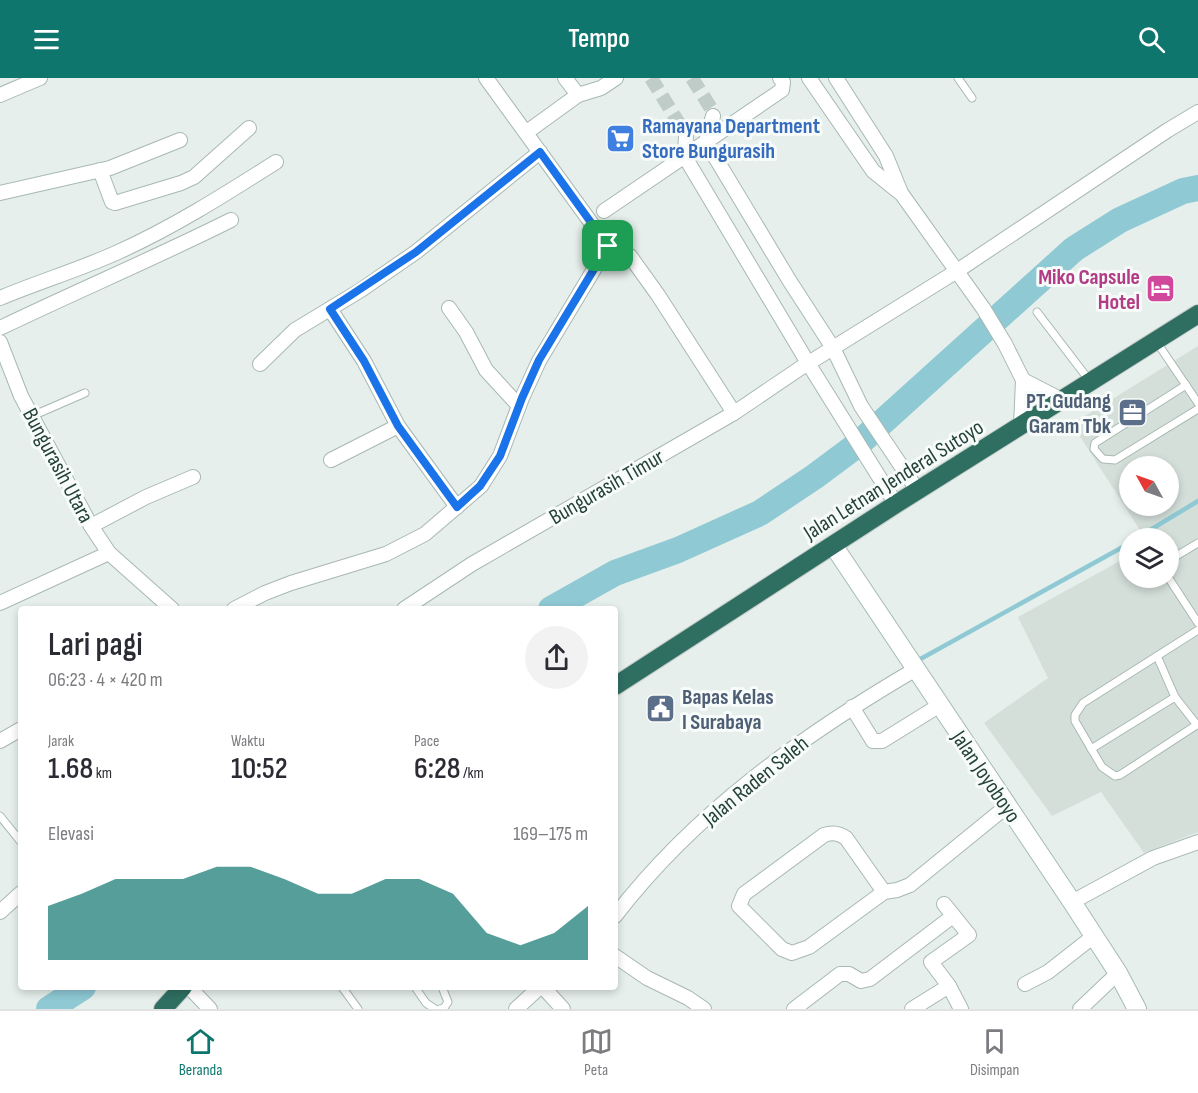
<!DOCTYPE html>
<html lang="id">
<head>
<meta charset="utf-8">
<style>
  :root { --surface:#fff; --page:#f2f2f3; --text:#2b2b33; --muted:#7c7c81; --line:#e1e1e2; --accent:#0f766e }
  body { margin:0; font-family:"Sofia Sans Condensed",sans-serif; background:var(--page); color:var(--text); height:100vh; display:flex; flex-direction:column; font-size:22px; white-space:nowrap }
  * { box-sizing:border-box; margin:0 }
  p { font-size:20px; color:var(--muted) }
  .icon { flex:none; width:33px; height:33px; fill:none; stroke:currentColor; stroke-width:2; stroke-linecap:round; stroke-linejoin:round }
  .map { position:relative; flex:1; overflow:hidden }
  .details { position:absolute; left:18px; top:528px; width:600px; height:384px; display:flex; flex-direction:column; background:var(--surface); border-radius:6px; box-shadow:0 3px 9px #0003 }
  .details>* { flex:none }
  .needle { width:39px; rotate:310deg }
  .controls { position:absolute; left:1119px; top:378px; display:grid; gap:12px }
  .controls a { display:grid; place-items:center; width:60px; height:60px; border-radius:50%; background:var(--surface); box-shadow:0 3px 9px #0003; font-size:30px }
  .pin { position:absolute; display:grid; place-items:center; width:51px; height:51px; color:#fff; margin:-26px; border-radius:12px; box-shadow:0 3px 9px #0006 }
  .round { display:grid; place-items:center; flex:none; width:63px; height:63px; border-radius:32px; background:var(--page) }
  .headline { display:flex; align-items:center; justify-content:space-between; height:102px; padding:0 30px }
  h1 { font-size:33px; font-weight:600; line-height:45px }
  .metrics { display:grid; grid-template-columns:repeat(3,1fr); gap:9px; height:102px; padding:6px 30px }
  .metrics div { display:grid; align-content:center }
  .metrics b { font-size:30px; font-weight:600 }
  .metrics small { font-size:16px; font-weight:400 }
  .metrics p { font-size:16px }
  .chart { height:168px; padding:12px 30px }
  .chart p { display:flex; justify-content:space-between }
  .chart svg { width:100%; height:108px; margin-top:6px; fill:var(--accent); opacity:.7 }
  header { display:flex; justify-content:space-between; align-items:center; height:78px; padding:0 30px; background:var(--accent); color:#fff; font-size:27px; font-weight:600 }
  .tabs { display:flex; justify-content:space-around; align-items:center; height:84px; border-top:2px solid var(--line); background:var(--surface); font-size:16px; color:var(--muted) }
  .tabs a { display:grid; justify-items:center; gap:3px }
  .tabs .on { color:var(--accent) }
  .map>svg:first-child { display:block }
</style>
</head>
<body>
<header><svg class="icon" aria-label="menu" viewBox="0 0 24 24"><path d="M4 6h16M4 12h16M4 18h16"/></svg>Tempo<svg class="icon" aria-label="search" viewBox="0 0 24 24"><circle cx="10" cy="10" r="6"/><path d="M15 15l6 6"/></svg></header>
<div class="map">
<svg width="1198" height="931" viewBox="0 0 1198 931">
  <rect width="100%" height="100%" fill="#e6efeb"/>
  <path fill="#d4dfda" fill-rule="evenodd" d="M1198,268V754L1144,775L1101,714L1052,738L984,645L1048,600L1018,539L1129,478L1130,500H1168V460H1145L1072,346ZM1130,388H1168V428H1130Z"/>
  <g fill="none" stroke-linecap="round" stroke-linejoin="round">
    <g stroke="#8ec9d4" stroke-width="4.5">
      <polyline points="1137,460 1198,423"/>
      <polyline points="915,584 1130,465"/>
    </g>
    <g stroke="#8ec9d4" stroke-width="26">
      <polyline points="551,531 615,495 678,472 760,435 814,399 857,367 1074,171 1120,142 1183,113 1198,110"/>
      <polyline points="49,931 83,909"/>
    </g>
    <g stroke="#bfccc8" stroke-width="14" stroke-dasharray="14 7" stroke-linecap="butt">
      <polyline points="651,0 686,57"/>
      <polyline points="692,0 712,32 713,38"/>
    </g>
    <defs>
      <g id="lane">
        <polyline points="958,0 972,20"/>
        <polyline points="1037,234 1089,302"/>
        <polyline points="1156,263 1198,325"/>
        <polyline points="1186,307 1095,365 1094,371 1103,381 1115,382 1198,331"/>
        <polyline points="32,338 85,315"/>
        <polyline points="1168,483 1198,465"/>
        <polyline points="1168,499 1198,545"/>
        <polyline points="1198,552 1083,625 1075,637 1075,643 1102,689 1115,698 1120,697 1198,646"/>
        <polyline points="1157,578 1175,619"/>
        <polyline points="1091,671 1175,619 1197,647"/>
        <polyline points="0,738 21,764"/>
        <polyline points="342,909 358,931"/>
        <polyline points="415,909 426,925 435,931"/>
        <polyline points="440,931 444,930 448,924 442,909"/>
      </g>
      <g id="street">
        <polyline points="486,0 608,168 630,178 658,217 734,335"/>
        <polyline points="565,0 578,17 601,10 616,0"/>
        <polyline points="809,0 873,93 899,114"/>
        <polyline points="836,0 886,78 901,115 983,230 1005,266 1023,302 1021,348"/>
        <polyline points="0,17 40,0"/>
        <polyline points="713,38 706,64 789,202 833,270 861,328 918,413"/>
        <polyline points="531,51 578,17"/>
        <polyline points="686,57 685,79 808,285 896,426"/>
        <polyline points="100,92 112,124 115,125 181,105 194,99 249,50"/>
        <polyline points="0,115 110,90 180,62"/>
        <polyline points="604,133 782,12 783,4 780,0"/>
        <path d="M0,220C38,204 78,192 116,175C172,150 224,117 276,84"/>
        <polyline points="449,230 466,254 486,292 519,328"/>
        <polyline points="330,231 364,283 398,348"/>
        <path d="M0,250C77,213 155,180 231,142"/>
        <polyline points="0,264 21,318 91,448 109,475 172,531"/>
        <polyline points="260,286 295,252 361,212 416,174 540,74"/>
        <polyline points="1023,302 1062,322"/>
        <polyline points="331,382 398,348 457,429"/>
        <polyline points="91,448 146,419 193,399"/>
        <polyline points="0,525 109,475"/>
        <polyline points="234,531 265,515 291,505 386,476 425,456 481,408 500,378 522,320 539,283 608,168"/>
        <polyline points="404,531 472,486 734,335 799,291 957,193 1168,52 1198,34"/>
        <polyline points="852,629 873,663 882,663 940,627"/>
        <polyline points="0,663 21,651"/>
        <path d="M884,814L809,869L792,875L782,871L739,828L744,816L824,757C833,754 839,755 846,760L884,814L897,812L910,807L1007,728"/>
        <polyline points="1072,824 1153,780 1198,764"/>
        <polyline points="0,834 21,815"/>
        <path d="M615,838C695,734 803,657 916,591"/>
        <polyline points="615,878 647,900 688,920 704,931"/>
        <polyline points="1025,906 1048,894 1094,858"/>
        <polyline points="949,908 961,931"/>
        <polyline points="189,909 210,931"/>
        <polyline points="543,909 563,931"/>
        <polyline points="516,931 540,909"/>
        <polyline points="794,931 840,896 849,896 861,903 870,901 953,838"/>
        <polyline points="912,931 949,908 931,884 969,857 944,826"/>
        <polyline points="1080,931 1118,895"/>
      </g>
      <polyline id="secondary" points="833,467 1072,824 1118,895 1137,931"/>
      <g id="highway">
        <polyline points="615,608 896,426 1198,236"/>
        <polyline points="163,931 183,909"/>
      </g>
    </defs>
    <use href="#lane" stroke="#a8b8b2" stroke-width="9"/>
    <use href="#street" stroke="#a8b8b2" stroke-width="16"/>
    <use href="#secondary" stroke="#a4bbb3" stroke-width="20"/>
    <use href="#highway" stroke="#c2cac8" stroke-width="20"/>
    <use href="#lane" stroke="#fff" stroke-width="7"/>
    <use href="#street" stroke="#fff" stroke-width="14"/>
    <use href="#secondary" stroke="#fff" stroke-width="18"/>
    <use href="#highway" stroke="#2f6f62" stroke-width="18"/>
  </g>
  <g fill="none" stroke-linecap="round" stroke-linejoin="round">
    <defs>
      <polygon id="route" points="540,74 608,168 539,282 522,320 500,378 480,408 457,429 398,348 364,283 330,231 416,174"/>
    </defs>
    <use href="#route" stroke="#fff" stroke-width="12"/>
    <use href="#route" stroke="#1a73e8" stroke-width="8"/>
  </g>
  <defs>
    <symbol id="supermarket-square" viewBox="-11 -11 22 22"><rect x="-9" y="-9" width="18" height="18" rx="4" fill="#3f7fe0" stroke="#f7fbf9"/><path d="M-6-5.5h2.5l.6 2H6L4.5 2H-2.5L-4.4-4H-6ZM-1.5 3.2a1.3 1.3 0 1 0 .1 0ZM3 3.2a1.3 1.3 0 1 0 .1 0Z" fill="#fff"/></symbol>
    <symbol id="hotel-square" viewBox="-11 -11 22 22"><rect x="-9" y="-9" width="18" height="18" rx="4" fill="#d1479c" stroke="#f7fbf9"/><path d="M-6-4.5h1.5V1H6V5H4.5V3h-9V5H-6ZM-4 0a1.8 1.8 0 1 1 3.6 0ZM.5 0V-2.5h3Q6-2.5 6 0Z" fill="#fff"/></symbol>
    <symbol id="office-square" viewBox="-11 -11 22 22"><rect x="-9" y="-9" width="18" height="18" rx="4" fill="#5c6f8a" stroke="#f7fbf9"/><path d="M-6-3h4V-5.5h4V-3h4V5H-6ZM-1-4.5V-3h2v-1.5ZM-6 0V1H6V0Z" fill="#fff"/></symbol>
    <symbol id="civic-square" viewBox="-11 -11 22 22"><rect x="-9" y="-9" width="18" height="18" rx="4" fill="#5c6f8a" stroke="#f7fbf9"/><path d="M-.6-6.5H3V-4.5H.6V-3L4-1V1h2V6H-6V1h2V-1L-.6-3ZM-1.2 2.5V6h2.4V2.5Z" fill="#fff"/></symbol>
  </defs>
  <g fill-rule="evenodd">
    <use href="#supermarket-square" x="604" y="44" width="33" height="33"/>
    <use href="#hotel-square" x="1144" y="194" width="33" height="33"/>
    <use href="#office-square" x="1116" y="318" width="33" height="33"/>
    <use href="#civic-square" x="644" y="614" width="33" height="33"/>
  </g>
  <g text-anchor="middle" stroke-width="6" stroke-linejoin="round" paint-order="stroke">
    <g font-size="22" font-weight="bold" fill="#366cbe" stroke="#f7fbf9" text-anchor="start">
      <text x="642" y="55">Ramayana Department<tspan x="642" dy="25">Store Bungurasih</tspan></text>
    </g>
    <g font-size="22" font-weight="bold" fill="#b23c85" stroke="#f7fbf9" text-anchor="end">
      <text x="1140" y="206">Miko Capsule<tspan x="1140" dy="25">Hotel</tspan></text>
    </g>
    <g font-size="22" font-weight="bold" fill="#4e5e75" stroke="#f7fbf9" text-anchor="end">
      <text x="1111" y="330">PT. Gudang<tspan x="1111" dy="25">Garam Tbk</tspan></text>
      <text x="682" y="626" text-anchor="start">Bapas Kelas<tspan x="682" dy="25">I Surabaya</tspan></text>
    </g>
    <g font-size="22" fill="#24423a" stroke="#f7fbf9">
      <text transform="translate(59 387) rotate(62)" y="8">Bungurasih Utara</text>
      <text transform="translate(893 401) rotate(-32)" y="8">Jalan Letnan Jenderal Sutoyo</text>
      <text transform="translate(606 408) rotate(-30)" y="8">Bungurasih Timur</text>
      <text transform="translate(987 698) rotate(56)" y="8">Jalan Joyoboyo</text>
      <text transform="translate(755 702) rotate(-39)" y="8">Jalan Raden Saleh</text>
    </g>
  </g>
</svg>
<div class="controls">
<a><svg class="needle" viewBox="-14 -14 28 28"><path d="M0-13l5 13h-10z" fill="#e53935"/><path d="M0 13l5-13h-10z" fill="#7c7c81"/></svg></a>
<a><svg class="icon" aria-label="layers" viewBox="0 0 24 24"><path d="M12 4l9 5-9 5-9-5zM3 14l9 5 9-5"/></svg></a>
</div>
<div class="pin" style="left:608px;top:168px;background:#1e9e55"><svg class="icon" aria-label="arrive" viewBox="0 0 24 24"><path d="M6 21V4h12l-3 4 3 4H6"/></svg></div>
<section class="details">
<div class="headline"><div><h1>Lari pagi</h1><p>06:23 · 4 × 420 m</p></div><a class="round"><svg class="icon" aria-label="share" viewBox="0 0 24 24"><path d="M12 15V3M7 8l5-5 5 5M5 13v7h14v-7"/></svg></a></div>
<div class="metrics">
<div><p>Jarak</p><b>1.68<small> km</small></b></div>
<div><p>Waktu</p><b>10:52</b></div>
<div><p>Pace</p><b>6:28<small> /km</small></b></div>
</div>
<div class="chart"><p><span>Elevasi</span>169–175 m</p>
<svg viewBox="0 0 160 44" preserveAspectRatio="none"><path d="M0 44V22L10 17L20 11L30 11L40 11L50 6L60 6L70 11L80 17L90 17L100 11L110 11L120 17L130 33L140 38L150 33L160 22V44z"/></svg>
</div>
</section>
</div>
<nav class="tabs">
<a class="on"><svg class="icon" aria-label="home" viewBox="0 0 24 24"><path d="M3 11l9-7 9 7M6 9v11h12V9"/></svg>Beranda</a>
<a><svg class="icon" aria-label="map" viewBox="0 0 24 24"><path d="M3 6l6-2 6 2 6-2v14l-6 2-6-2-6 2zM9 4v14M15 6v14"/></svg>Peta</a>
<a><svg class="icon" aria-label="saved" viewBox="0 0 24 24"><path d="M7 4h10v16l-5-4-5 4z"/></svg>Disimpan</a>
</nav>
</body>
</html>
